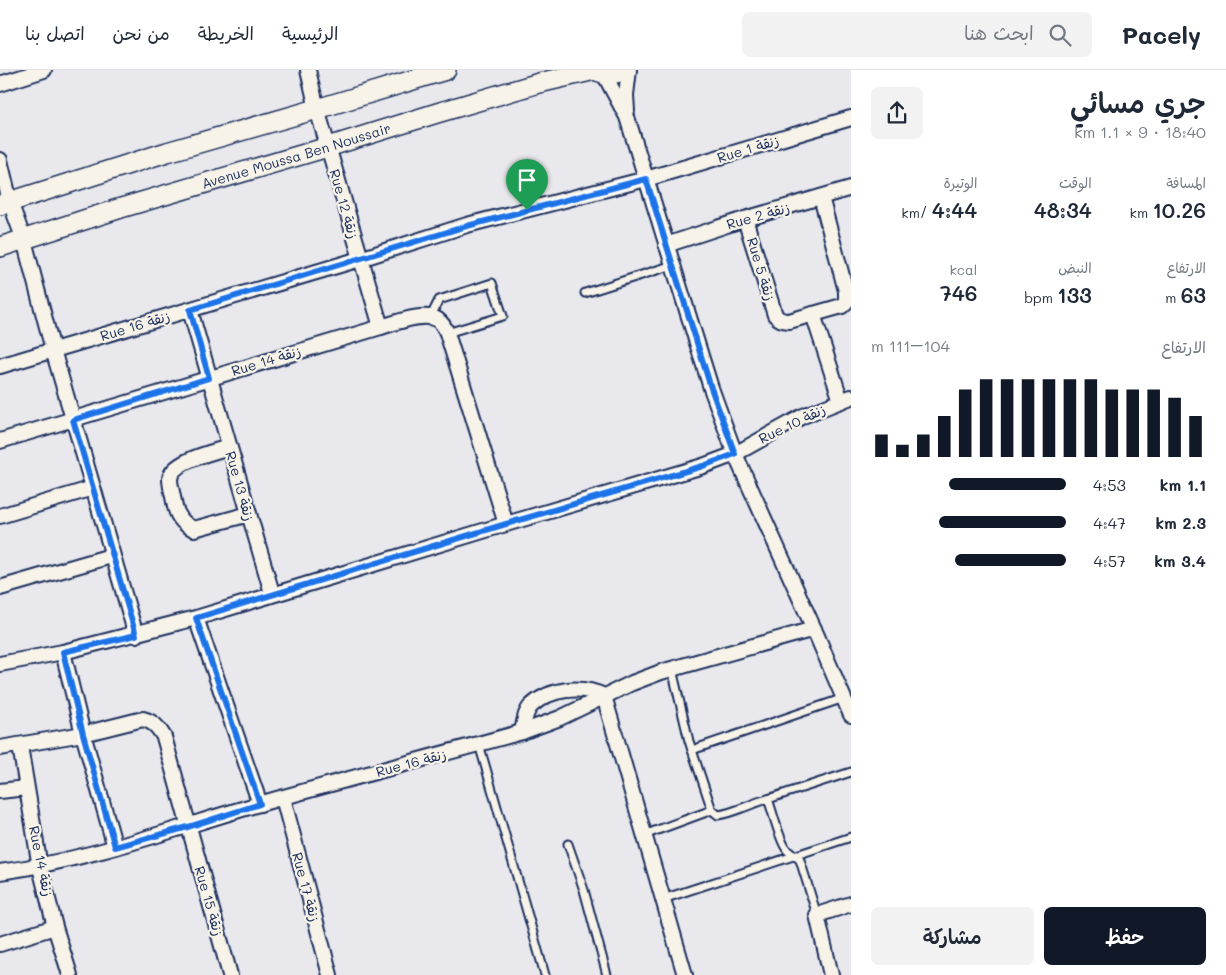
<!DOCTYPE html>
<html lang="ar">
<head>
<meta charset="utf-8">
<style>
  :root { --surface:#fff; --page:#f2f2f3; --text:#1f2937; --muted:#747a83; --line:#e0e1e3; --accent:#111827 }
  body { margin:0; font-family:Mali,"Playpen Sans Arabic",sans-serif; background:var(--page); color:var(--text); direction:rtl; height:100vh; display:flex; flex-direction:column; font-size:19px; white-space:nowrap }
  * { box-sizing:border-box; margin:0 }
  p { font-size:16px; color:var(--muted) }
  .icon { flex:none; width:28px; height:28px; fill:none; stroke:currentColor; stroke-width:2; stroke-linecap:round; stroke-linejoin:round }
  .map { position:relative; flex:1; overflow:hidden; direction:ltr }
  .panel { display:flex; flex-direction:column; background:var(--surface); width:375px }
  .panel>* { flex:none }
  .pin { position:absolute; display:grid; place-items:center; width:42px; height:42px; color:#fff; margin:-51px -21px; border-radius:50% 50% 50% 0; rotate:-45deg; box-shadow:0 0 5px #0007 }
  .pin .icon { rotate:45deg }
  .round { display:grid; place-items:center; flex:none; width:52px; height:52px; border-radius:8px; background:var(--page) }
  .summary { display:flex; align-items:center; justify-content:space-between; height:85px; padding:0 20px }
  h1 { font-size:28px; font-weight:600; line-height:38px }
  .figures { display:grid; grid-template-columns:repeat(3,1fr); gap:8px; height:85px; padding:5px 20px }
  .figures div { display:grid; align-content:center }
  .figures b { font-size:21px; font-weight:600 }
  .figures small { font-size:14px; font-weight:400 }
  .figures p { font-size:14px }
  .chart { height:140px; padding:10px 20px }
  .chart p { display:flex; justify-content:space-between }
  .chart svg { width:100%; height:90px; margin-top:5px; stroke:var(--accent); stroke-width:6 }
  .primary-button { display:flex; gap:10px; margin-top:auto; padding:10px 20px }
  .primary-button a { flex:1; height:58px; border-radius:8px; background:var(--accent); color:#fff; font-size:20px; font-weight:600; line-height:58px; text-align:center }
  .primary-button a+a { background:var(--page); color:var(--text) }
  ul { padding:0 20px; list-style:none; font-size:16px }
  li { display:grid; grid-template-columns:80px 60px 1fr; align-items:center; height:38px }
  li i { height:12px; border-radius:6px; background:var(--accent) }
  header { display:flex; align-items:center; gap:30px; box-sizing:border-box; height:70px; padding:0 25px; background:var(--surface); border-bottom:1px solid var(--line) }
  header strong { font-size:24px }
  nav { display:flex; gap:28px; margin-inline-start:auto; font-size:18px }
  .search { width:350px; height:45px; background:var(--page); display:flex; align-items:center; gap:12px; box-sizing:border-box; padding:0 18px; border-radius:8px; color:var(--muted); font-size:19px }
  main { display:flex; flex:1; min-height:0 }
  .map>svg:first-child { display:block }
</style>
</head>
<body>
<header>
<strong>Pacely</strong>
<div class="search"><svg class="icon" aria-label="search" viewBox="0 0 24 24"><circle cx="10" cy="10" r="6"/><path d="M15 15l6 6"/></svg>ابحث هنا</div>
<nav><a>الرئيسية</a><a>الخريطة</a><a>من نحن</a><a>اتصل بنا</a></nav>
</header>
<main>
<section class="panel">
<div class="summary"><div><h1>جري مسائي</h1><p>18:40 · 9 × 1.1 km</p></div><a class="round"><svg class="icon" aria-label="share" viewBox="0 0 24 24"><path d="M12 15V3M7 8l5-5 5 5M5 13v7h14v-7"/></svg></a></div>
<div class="figures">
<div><p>المسافة</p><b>10.26<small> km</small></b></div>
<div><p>الوقت</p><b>48:34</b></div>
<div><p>الوتيرة</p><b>4:44<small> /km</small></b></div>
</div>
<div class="figures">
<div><p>الارتفاع</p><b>63<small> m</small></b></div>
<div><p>النبض</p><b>133<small> bpm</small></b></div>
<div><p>kcal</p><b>746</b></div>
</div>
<div class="chart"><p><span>الارتفاع</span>104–111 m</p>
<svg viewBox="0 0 160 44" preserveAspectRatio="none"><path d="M5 44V33M15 44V38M25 44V33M35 44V24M45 44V11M55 44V6M65 44V6M75 44V6M85 44V6M95 44V6M105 44V6M115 44V11M125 44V11M135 44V11M145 44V15M155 44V24"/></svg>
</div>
<ul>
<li><b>1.1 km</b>4:53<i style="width:60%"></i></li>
<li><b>2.3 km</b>4:47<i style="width:65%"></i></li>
<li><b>3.4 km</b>4:57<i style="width:57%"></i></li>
</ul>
<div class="primary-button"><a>حفظ</a><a>مشاركة</a></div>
</section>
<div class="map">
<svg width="851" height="905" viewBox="0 0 851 905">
  <rect width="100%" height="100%" fill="#e9e9ed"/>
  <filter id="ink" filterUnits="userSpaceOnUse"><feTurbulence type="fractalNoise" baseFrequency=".02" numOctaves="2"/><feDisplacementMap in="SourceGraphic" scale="10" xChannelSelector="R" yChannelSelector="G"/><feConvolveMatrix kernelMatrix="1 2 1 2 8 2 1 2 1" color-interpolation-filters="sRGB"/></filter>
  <g filter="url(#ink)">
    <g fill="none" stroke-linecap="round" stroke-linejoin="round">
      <defs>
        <g id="lane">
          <polyline points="585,223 673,195"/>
          <polyline points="431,246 439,230 492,213 503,246 447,263"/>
          <path d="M672,599L689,671L712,740L718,745C735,743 751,733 768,729C773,742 779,770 787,780C791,784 796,786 800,790L817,845"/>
          <polyline points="479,674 545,905"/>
          <polyline points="692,680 844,628"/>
          <polyline points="768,729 851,702"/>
          <polyline points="644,765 712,740"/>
          <polyline points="568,774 584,820 607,905"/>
          <polyline points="663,829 851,767"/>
        </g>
        <g id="street">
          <polyline points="308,0 317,39 381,257"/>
          <polyline points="604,4 627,47 711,318 735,384 814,559 851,645"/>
          <polyline points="0,14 44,0"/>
          <polyline points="627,41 626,25 629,0"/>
          <polyline points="0,90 10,132 24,170 53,280 136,565"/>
          <path d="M745,149L775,245C779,250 783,251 789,251L842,236L846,232V221L821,127"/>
          <polyline points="666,175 745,149 851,118"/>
          <polyline points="190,240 272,523"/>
          <polyline points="813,244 841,331"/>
          <polyline points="0,296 360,189 467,155 646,109 851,48"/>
          <path d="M0,371L381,257C395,253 425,241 438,250C442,253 445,258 447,263L506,454"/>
          <path d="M229,377C214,382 171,391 170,409C170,416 173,425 174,432C176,445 182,454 194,459L249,444"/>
          <polyline points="0,446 93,418"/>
          <polyline points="0,518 111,486"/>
          <polyline points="196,548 260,734"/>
          <polyline points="63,582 83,664 115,777"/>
          <polyline points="0,594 63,582 196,548 506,454 703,396 735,384 803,346 851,327"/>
          <path d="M522,662C524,653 525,642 531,636C550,618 581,615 604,626L685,905"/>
          <polyline points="20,676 40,797 55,857 70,905"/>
          <path d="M0,678L83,664L143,649C154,652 158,657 164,667L230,905"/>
          <polyline points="0,721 26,718"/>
          <polyline points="283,728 330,905"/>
          <path d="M0,802C89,790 173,759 259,734C347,709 435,686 522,662L560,648L632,613L661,602L814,559"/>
          <polyline points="0,874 55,857"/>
          <polyline points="831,905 817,845 851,834"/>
        </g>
        <g id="secondary">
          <path d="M595,0C605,5 614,5 624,0"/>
          <polyline points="0,135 167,82 317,39 446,0"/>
          <path id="s1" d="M0,177L121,138L328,77L437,43L539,13L595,0"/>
        </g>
      </defs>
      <use href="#lane" stroke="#1b2f5e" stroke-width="11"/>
      <use href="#street" stroke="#1b2f5e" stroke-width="18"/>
      <use href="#secondary" stroke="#1b2f5e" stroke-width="22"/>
      <use href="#lane" stroke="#f7f3e8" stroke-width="7"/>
      <use href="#street" stroke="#f7f3e8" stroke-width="14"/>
      <use href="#secondary" stroke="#f7f3e8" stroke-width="19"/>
    </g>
  </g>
  <g fill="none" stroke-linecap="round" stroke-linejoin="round" filter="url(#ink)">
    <defs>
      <polygon id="route" points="646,109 711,318 735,384 703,396 506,454 196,548 260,734 188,757 115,777 83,664 63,582 136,565 73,350 209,308 190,240 467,156"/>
    </defs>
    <use href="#route" stroke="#fff" stroke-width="10"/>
    <use href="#route" stroke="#1a73e8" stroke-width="6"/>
  </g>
  <g text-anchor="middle" stroke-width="4.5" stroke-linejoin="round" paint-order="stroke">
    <g font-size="14" fill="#1b2f5e" stroke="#f7f3e8">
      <text transform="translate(748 79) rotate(-17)" y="5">Rue 1 زنقة</text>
      <text dy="5" stroke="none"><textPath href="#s1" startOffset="310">Avenue Moussa Ben Noussair</textPath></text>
      <text transform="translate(344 134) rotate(74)" y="5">Rue 12 زنقة</text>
      <text transform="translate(758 146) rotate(-16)" y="5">Rue 2 زنقة</text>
      <text transform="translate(761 199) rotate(73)" y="5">Rue 5 زنقة</text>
      <text transform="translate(135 256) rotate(-17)" y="5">Rue 16 زنقة</text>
      <text transform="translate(266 291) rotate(-17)" y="5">Rue 14 زنقة</text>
      <text transform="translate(792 354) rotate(-26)" y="5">Rue 10 زنقة</text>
      <text transform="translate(240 416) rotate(74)" y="5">Rue 13 زنقة</text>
      <text transform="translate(411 693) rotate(-15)" y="5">Rue 16 زنقة</text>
      <text transform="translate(41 791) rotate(78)" y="5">Rue 14 زنقة</text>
      <text transform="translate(306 817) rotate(75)" y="5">Rue 17 زنقة</text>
      <text transform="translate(209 831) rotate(74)" y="5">Rue 15 زنقة</text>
    </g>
  </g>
</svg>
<div class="pin" style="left:527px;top:140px;background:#1e9e55"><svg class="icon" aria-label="arrive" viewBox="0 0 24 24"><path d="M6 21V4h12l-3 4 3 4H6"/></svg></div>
</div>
</main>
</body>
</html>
